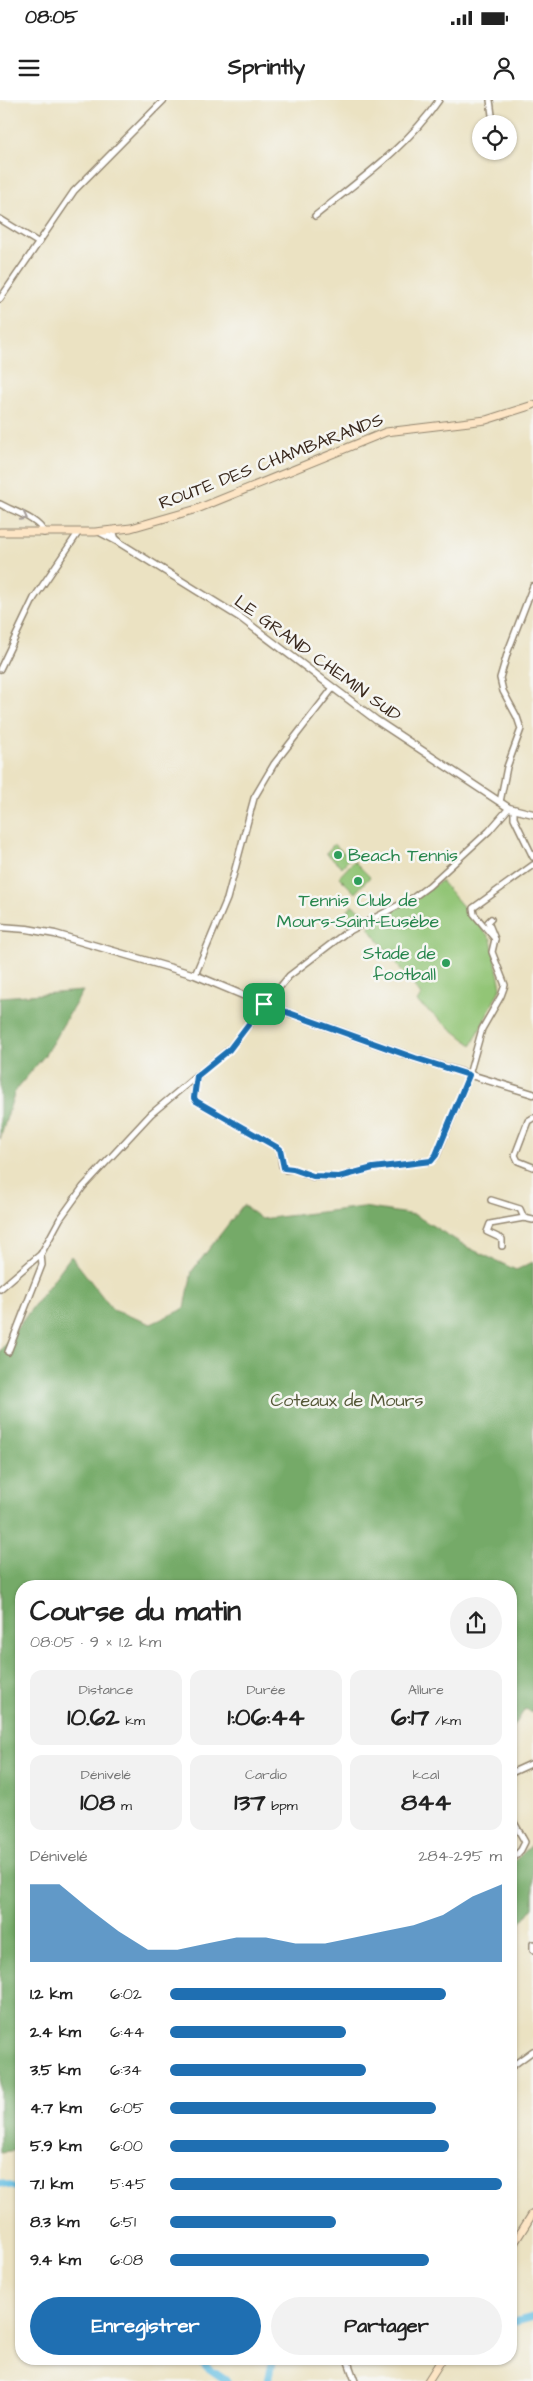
<!DOCTYPE html>
<html lang="fr">
<head>
<meta charset="utf-8">
<style>
  :root { --surface:#fff; --page:#f2f2f2; --text:#222; --muted:#767676; --accent:#1f6fb2 }
  body { margin:0; font-family:"Architects Daughter",sans-serif; background:var(--page); color:var(--text); height:100vh; display:flex; flex-direction:column; font-size:19px; white-space:nowrap }
  * { box-sizing:border-box; margin:0 }
  p { font-size:16px; color:var(--muted) }
  .icon { flex:none; width:28px; height:28px; fill:none; stroke:currentColor; stroke-width:2; stroke-linecap:round; stroke-linejoin:round }
  .map { position:relative; flex:1; overflow:hidden }
  .drawer { position:absolute; left:15px; top:1480px; width:502px; height:785px; display:flex; flex-direction:column; background:var(--surface); border-radius:20px; box-shadow:0 1px 4px #0004 }
  .drawer>* { flex:none }
  .tools { position:absolute; left:472px; top:15px; display:grid; gap:10px }
  .tools a { display:grid; place-items:center; width:45px; height:45px; border-radius:50%; background:var(--surface); box-shadow:0 1px 4px #0004; font-size:25px }
  .pin { position:absolute; display:grid; place-items:center; width:42px; height:42px; color:#fff; margin:-21px; border-radius:10px; box-shadow:0 2px 8px #0006 }
  .round { display:grid; place-items:center; flex:none; width:52px; height:52px; border-radius:26px; background:var(--page) }
  .summary { display:flex; align-items:center; justify-content:space-between; height:85px; padding:0 15px }
  h1 { font-size:28px; font-weight:800; line-height:38px }
  .stats { display:grid; grid-template-columns:repeat(3,1fr); gap:8px; height:85px; padding:5px 15px }
  .stats div { display:grid; align-content:center; border-radius:12px; background:var(--page); text-align:center }
  .stats b { font-size:25px; font-weight:800 }
  .stats small { font-size:14px; font-weight:400 }
  .stats p { font-size:14px }
  .chart { height:140px; padding:10px 15px }
  .chart p { display:flex; justify-content:space-between }
  .chart svg { width:100%; height:90px; margin-top:5px; fill:var(--accent); opacity:.7 }
  .button { display:flex; gap:10px; margin-top:auto; padding:10px 15px }
  .button a { flex:1; height:58px; border-radius:30px; background:var(--accent); color:#fff; font-size:20px; font-weight:800; line-height:58px; text-align:center }
  .button a+a { background:var(--page); color:var(--text) }
  ul { padding:0 15px; list-style:none; font-size:16px }
  li { display:grid; grid-template-columns:80px 60px 1fr; align-items:center; height:38px }
  li i { height:12px; border-radius:6px; background:var(--accent) }
  .status { display:flex; justify-content:space-between; align-items:center; height:35px; padding:0 25px; background:var(--surface); direction:ltr }
  .status svg { height:14px; fill:currentColor }
  header { display:flex; justify-content:space-between; align-items:center; height:65px; padding:0 15px; background:var(--surface); font-size:22px; font-weight:800 }
  .map>svg:first-child { display:block }
</style>
</head>
<body>
<div class="status"><b>08:05</b><svg viewBox="0 0 49 12"><path d="M0 12V9h3v3zM5 12V6h3v6zM10 12V3h3v9zM15 12V0h3v12zM26 1h20v11H26zM47 4h2v5h-2z"/></svg></div>
<header><svg class="icon" aria-label="menu" viewBox="0 0 24 24"><path d="M4 6h16M4 12h16M4 18h16"/></svg>Sprintly<svg class="icon" aria-label="person" viewBox="0 0 24 24"><circle cx="12" cy="8" r="4"/><path d="M4 21q1-7 8-7t8 7"/></svg></header>
<div class="map">
<svg width="533" height="2281" viewBox="0 0 533 2281">
  <rect width="100%" height="100%" fill="#f6f6f2"/>
  <filter id="ink" filterUnits="userSpaceOnUse"><feTurbulence type="fractalNoise" baseFrequency=".02" numOctaves="2"/><feDisplacementMap in="SourceGraphic" scale="10" xChannelSelector="R" yChannelSelector="G"/><feConvolveMatrix kernelMatrix="1 2 1 2 8 2 1 2 1" color-interpolation-filters="sRGB"/></filter>
  <filter id="wash" filterUnits="userSpaceOnUse"><feTurbulence type="fractalNoise" baseFrequency=".0096" numOctaves="4" result="noise"/><feDisplacementMap in="SourceGraphic" scale="20" xChannelSelector="R" yChannelSelector="G"/><feGaussianBlur stdDeviation="1.12" result="paint"/><feColorMatrix in="noise" values="0 0 0 0 0 0 0 0 0 0 0 0 0 0 0 0 0 1.4 0 .05"/><feComposite in="paint" operator="in"/></filter>
  <g filter="url(#wash)">
    <rect width="100%" height="100%" fill="#ebe2c2"/>
    <g fill="#92c576" stroke="#66784a">
      <polygon points="334,744 350,758 342,767 326,753"/>
      <polygon points="354,761 370,777 355,793 339,777"/>
      <polygon points="441,781 491,839 501,887 472,945 417,902 421,895 368,827"/>
      <polygon points="352,805 368,815 350,826 340,819"/>
    </g>
    <g fill="#75aa67" stroke="#586a42">
      <polygon points="83,891 45,955 15,991 0,1039 0,897"/>
      <polygon points="243,1105 261,1119 363,1107 415,1115 469,1148 516,1170 533,1162 533,1612 525,1609 511,1631 511,1486 21,1486 21,2050 0,2052 0,1251 71,1156 113,1210 151,1224 185,1208 192,1171"/>
      <polygon points="533,1744 533,1807 511,1835 511,1764"/>
    </g>
    <g fill="none" stroke-linecap="round" stroke-linejoin="round">
      <polyline stroke="#66bfe3" stroke-width="1" points="269,2272 271,2281"/>
      <g stroke="#66bfe3" stroke-width="7">
        <polyline points="0,2083 21,2089"/>
        <polyline points="511,2223 533,2217"/>
        <polyline points="195,2259 227,2281"/>
        <polyline points="268,2281 273,2259"/>
      </g>
    </g>
  </g>
  <g filter="url(#ink)">
    <g fill="none" stroke-linecap="round" stroke-linejoin="round">
      <defs>
        <g id="minor">
          <polyline points="490,0 492,15"/>
          <path d="M315,116C358,81 407,47 439,0"/>
          <polyline points="0,119 39,143"/>
          <polyline points="0,199 74,91 164,0"/>
          <path d="M0,404C12,411 40,419 44,433"/>
          <polyline points="0,569 34,498 78,433"/>
          <polyline points="500,702 507,667 521,629 517,617 503,591 500,578 508,551 533,486"/>
          <polyline points="514,709 514,718 533,757"/>
          <polyline points="491,819 488,822 495,839"/>
          <polyline points="195,875 227,799 254,698 274,664 333,588"/>
          <polyline points="197,976 194,998 196,1001 280,1049 282,1066 286,1070 293,1069 313,1077 339,1077 373,1068 431,1061 437,1055 469,975 482,929 501,896 505,885 492,852 495,839 474,814 473,808 533,765"/>
          <polyline points="533,1067 518,1061 515,1055 528,1021 533,1018"/>
          <polyline points="491,1100 520,1109 524,1118"/>
          <polyline points="502,1146 502,1139 487,1132 490,1124 524,1118 533,1120"/>
          <polyline points="0,1189 41,1154 60,1119 83,1087 151,1014 229,949 289,876 344,834 414,797 429,786 489,731 509,708"/>
          <polyline points="8,1252 42,1165 41,1154"/>
          <polyline points="511,1673 533,1663"/>
          <polyline points="511,1717 525,1742 521,1750 511,1761"/>
          <polyline points="533,1844 533,1850"/>
          <polyline points="511,1967 533,1951"/>
          <polyline points="347,2259 355,2281"/>
        </g>
        <g id="tertiary">
          <polyline points="113,431 115,438 120,443 241,518 376,620 509,708 533,714"/>
          <polyline points="100,432 117,441"/>
          <polyline points="0,827 27,829 55,834 195,875 264,904 415,958 533,994"/>
        </g>
        <g id="secondary">
          <polyline points="0,432 95,432 131,428 197,409 386,332 486,320 533,305"/>
          <polyline points="511,2148 533,2113"/>
          <polyline points="428,2281 442,2259"/>
        </g>
      </defs>
      <use href="#minor" stroke="#938670" stroke-width="8"/>
      <use href="#tertiary" stroke="#938670" stroke-width="9"/>
      <use href="#secondary" stroke="#938670" stroke-width="9"/>
      <use href="#minor" stroke="#fff" stroke-width="5"/>
      <use href="#tertiary" stroke="#fff" stroke-width="6"/>
      <use href="#secondary" stroke="#fde5c5" stroke-width="7"/>
    </g>
    <defs><path id="oneway-chevron" d="M-2-3.5L2.5 0L-2 3.5" fill="none" stroke-width="1.6" stroke-linecap="round" stroke-linejoin="round" transform="scale(1.25)"/></defs>
    <use stroke="#a79f9a" href="#oneway-chevron" transform="translate(24 417) rotate(27)"/>
  </g>
  <g fill="none" stroke-linecap="round" stroke-linejoin="round" filter="url(#ink)">
    <defs>
      <polygon id="route" points="264,904 415,958 469,975 436,1055 431,1061 373,1068 339,1077 313,1076 293,1069 284,1068 280,1049 196,1001 194,998 197,976 229,950"/>
    </defs>
    <use href="#route" stroke="#fff" stroke-width="10"/>
    <use href="#route" stroke="#1f6fb2" stroke-width="6"/>
  </g>
  <g fill="#2e9e5b" stroke="#f6f6f2" stroke-width="2">
    <circle cx="338" cy="755" r="5"/>
    <circle cx="358" cy="781" r="5"/>
    <circle cx="446" cy="863" r="5"/>
  </g>
  <g text-anchor="middle" stroke-width="5" stroke-linejoin="round" paint-order="stroke">
    <g font-size="18" fill="#3b2a1e" stroke="#f6f6f2">
      <text transform="translate(271 361) rotate(-21)" y="6">ROUTE DES CHAMBARANDS</text>
      <text transform="translate(318 558) rotate(36)" y="6">LE GRAND CHEMIN SUD</text>
    </g>
    <g font-size="18" fill="#27864d" stroke="#f6f6f2" text-anchor="start">
      <text x="348" y="761">Beach Tennis</text>
      <text x="358" y="806" text-anchor="middle">Tennis Club de<tspan x="358" dy="21">Mours-Saint-Eusèbe</tspan></text>
      <text x="436" y="859" text-anchor="end">Stade de<tspan x="436" dy="21">football</tspan></text>
    </g>
    <g font-size="18" fill="#555838" stroke="#f6f6f2">
      <text x="347" y="1306">Coteaux de Mours</text>
    </g>
  </g>
</svg>
<div class="tools">
<a><svg class="icon" aria-label="locate" viewBox="0 0 24 24"><circle cx="12" cy="12" r="6"/><path d="M12 2v4M12 18v4M2 12h4M18 12h4"/></svg></a>
</div>
<div class="pin" style="left:264px;top:904px;background:#1e9e55"><svg class="icon" aria-label="arrive" viewBox="0 0 24 24"><path d="M6 21V4h12l-3 4 3 4H6"/></svg></div>
<section class="drawer">
<div class="summary"><div><h1>Course du matin</h1><p>08:05 · 9 × 1.2 km</p></div><a class="round"><svg class="icon" aria-label="share" viewBox="0 0 24 24"><path d="M12 15V3M7 8l5-5 5 5M5 13v7h14v-7"/></svg></a></div>
<div class="stats">
<div><p>Distance</p><b>10.62<small> km</small></b></div>
<div><p>Durée</p><b>1:06:44</b></div>
<div><p>Allure</p><b>6:17<small> /km</small></b></div>
</div>
<div class="stats">
<div><p>Dénivelé</p><b>108<small> m</small></b></div>
<div><p>Cardio</p><b>137<small> bpm</small></b></div>
<div><p>kcal</p><b>844</b></div>
</div>
<div class="chart"><p><span>Dénivelé</span>284–295 m</p>
<svg viewBox="0 0 160 44" preserveAspectRatio="none"><path d="M0 44V6L10 6L20 18L30 29L40 38L50 38L60 35L70 32L80 32L90 35L100 35L110 32L120 29L130 26L140 21L150 12L160 6V44z"/></svg>
</div>
<ul>
<li><b>1.2 km</b>6:02<i style="width:83%"></i></li>
<li><b>2.4 km</b>6:44<i style="width:53%"></i></li>
<li><b>3.5 km</b>6:34<i style="width:59%"></i></li>
<li><b>4.7 km</b>6:05<i style="width:80%"></i></li>
<li><b>5.9 km</b>6:00<i style="width:84%"></i></li>
<li><b>7.1 km</b>5:45<i style="width:100%"></i></li>
<li><b>8.3 km</b>6:51<i style="width:50%"></i></li>
<li><b>9.4 km</b>6:08<i style="width:78%"></i></li>
</ul>
<div class="button"><a>Enregistrer</a><a>Partager</a></div>
</section>
</div>
</body>
</html>
